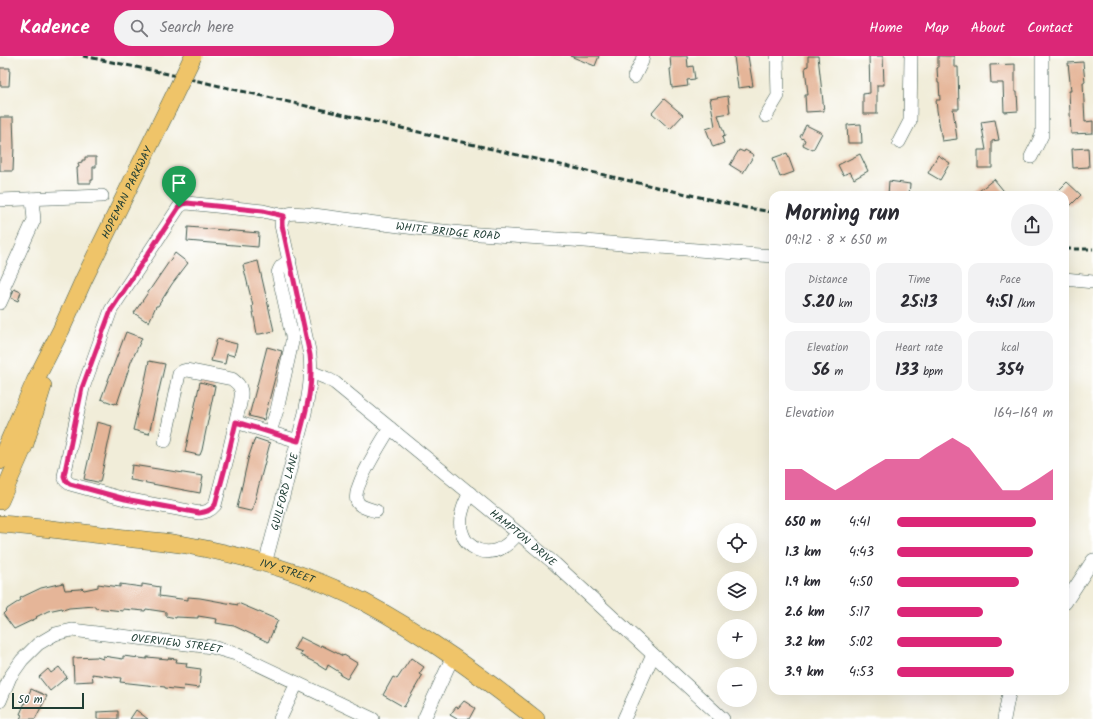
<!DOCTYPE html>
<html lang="en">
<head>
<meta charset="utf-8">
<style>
  :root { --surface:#fff; --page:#f2f2f3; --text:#2b2b33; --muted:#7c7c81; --accent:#db2777 }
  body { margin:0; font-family:Kalam,sans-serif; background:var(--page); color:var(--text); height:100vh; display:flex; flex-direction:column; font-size:15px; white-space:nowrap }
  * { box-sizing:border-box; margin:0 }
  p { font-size:13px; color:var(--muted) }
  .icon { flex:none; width:22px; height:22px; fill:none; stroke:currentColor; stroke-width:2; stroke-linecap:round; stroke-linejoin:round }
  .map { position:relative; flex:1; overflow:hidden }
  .side { position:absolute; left:769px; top:135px; width:300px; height:504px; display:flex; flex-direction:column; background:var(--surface); border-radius:12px; box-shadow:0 4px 16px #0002 }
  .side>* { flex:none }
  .buttons { position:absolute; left:717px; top:467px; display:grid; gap:8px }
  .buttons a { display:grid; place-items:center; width:40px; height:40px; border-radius:50%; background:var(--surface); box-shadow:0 4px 16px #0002; font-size:20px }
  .scale { position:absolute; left:12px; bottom:10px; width:72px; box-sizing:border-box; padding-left:4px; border:2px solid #1f3d34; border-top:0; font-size:11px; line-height:14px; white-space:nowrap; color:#1f3d34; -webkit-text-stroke:3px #fff; paint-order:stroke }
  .pin { position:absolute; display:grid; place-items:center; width:34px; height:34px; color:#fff; margin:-41px -17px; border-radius:50% 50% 50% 0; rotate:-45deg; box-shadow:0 0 4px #0007 }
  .pin .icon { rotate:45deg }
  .round { display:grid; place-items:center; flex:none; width:42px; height:42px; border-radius:21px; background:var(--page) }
  .overview { display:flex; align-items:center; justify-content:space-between; height:68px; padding:0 16px }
  h1 { font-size:22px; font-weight:800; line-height:30px }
  .metrics { display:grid; grid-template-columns:repeat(3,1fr); gap:6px; height:68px; padding:4px 16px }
  .metrics div { display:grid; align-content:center; border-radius:10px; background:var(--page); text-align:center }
  .metrics b { font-size:17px; font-weight:800 }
  .metrics small { font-size:11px; font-weight:400 }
  .metrics p { font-size:11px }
  .chart { height:112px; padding:8px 16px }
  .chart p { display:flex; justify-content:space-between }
  .chart svg { width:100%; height:72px; margin-top:4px; fill:var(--accent); opacity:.7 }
  ul { padding:0 16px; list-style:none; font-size:13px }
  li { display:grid; grid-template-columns:64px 48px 1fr; align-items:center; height:30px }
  li i { height:10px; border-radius:5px; background:var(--accent) }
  header { display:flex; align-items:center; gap:24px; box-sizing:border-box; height:56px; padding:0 20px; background:var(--accent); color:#fff }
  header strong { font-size:19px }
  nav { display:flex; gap:22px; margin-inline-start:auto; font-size:14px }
  .search { width:280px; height:36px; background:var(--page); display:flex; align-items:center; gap:10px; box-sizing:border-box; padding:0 14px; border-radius:22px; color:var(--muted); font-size:15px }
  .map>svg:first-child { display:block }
</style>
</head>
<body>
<header>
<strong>Kadence</strong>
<div class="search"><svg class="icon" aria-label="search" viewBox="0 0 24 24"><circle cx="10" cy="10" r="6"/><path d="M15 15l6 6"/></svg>Search here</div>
<nav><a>Home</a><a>Map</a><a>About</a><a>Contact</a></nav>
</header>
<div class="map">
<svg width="1093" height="663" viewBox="0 0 1093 663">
  <rect width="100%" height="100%" fill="#fff"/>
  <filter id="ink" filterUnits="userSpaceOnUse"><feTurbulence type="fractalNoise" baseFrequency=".025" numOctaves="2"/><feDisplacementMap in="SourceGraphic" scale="8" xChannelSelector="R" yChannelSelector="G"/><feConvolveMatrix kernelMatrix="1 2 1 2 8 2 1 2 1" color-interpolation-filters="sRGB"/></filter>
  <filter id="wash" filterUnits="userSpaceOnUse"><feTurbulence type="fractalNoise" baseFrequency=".012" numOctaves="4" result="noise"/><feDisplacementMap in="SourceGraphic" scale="16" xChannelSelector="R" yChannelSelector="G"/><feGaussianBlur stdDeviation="0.9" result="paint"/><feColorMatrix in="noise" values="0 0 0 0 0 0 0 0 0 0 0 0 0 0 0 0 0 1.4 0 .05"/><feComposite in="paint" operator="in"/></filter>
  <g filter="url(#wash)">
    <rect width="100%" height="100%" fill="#f1edd9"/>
    <g id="blocks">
      <g fill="#e5b598">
        <polygon points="570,0 599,0 595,10"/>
        <polygon points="670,0 687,0 688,11 693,10 695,23 687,24 688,30 672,32 670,13 671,13"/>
        <polygon points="734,0 748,0 753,30 738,32"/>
        <polygon points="808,0 818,0 824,55 806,56 805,39 808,39 805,11 808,10"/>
        <polygon points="869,0 883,0 884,29 877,29 877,58 863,58 863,38 870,37"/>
        <polygon points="938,0 954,0 954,11 958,11 959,53 953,53 957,83 942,85 937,54 936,44 940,44 939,27 938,27 937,12 938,12"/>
        <polygon points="1083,6 1085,26 1083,26 1085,66 1093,65 1093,77 1071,78 1069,35 1071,35 1068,7"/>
        <polygon points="1015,8 1015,36 1017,36 1018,55 1004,56 1003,27 991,27 990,9"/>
        <polygon points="0,12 10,12 9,30 0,30"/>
        <polygon points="728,40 730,57 718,59 725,80 722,81 724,87 713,91 706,73 715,70 710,43"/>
        <polygon points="664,43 683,59 670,73 652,57"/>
        <polygon points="0,61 13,61 14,90 13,115 0,115"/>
        <polygon points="995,64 999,84 992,85 992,112 978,112 978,94 986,94 981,66"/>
        <polygon points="861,68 862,87 848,87 847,69"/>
        <polygon points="806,69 822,77 813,94 803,89 805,84 800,81"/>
        <polygon points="1088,92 1089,111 1073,112 1072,93"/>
        <polygon points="739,94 744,96 745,94 754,99 743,117 730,109"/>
        <polygon points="787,97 794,116 780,121 773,102"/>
        <polygon points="860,98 868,115 854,123 850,116 843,119 838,109"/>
        <polygon points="938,99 950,107 940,124 928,117"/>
        <polygon points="85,101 96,101 96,111 93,111 93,124 91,124 91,127 78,127 77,112 79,111 78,107 82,106 82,104 85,104"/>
        <polygon points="994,123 1007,139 974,139"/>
        <polygon points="889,125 910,128 909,139 888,139"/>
        <polygon points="1067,126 1081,139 1070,150 1065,145 1065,139 1054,139"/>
        <polygon points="188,171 259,177 258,191 187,185"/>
        <polygon points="175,197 188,207 172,228 158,250 156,250 149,266 146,264 146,265 134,257"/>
        <polygon points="258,205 274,275 260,278 257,278 252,250 253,250 243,209"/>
        <polygon points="14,233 21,236 18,245 11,242"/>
        <polygon points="126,276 142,282 131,306 117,348 115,347 115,348 101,343"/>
        <polygon points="217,283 237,288 234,300 227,298 225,308 211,305"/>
        <polygon points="267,291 282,295 264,364 249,360"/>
        <polygon points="149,305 165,308 149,378 133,374 146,320"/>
        <polygon points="200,326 215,330 202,394 200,399 198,399 185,396"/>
        <polygon points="97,366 112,370 100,426 97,426 84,423"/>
        <polygon points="255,382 270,387 252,455 250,455 237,452 248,403"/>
        <polygon points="132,409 203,420 200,437 131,424 130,424"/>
        <polygon points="63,527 65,534 80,533 82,532 84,534 98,531 98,528 120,531 120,528 142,531 142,528 160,531 159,540 188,544 188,541 200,542 238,549 238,547 278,564 268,586 234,570 216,567 217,563 198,560 198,562 176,561 176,562 166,560 166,556 146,553 145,555 123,553 123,555 95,552 95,550 69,552 63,554 62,552 48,555 36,561 37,562 14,573 3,558 7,554 7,553 21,544 20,542 41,532"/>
        <polygon points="300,581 320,591 321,589 343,600 344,599 357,607 347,623 340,619 341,617 328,609 326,614 318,609 318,608 300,599 302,596 294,593"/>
        <polygon points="103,600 123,603 123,600 147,603 147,601 168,603 168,602 177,603 176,606 187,607 186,611 201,613 199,632 184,630 183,634 165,632 165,631 120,626 121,622 92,618 93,625 74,626 73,602 97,601 103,603"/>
        <polygon points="411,602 424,611 419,618 422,620 404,651 383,639 393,621 397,623"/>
        <polygon points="59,611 67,621 50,635 39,621 48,613 51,617"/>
        <polygon points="31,633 47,640 35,663 20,663 22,659 20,658"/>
        <polygon points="464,645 475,652 469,663 457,663 450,659 456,651 458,652"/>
        <polygon points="136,654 148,663 130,663"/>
        <polygon points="118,655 118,663 97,663 97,656"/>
      </g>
    </g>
  </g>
  <g filter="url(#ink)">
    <use href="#blocks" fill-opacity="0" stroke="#3e574d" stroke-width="1"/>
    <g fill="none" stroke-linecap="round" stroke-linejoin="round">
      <defs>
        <g id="minor">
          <polyline points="634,21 642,5 643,0"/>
          <polyline points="766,60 778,40 777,0"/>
          <polyline points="899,86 910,65 911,0"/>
          <polyline points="1031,101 1042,79 1042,0"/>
          <polyline points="0,144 102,140"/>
          <polyline points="1065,223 1093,226"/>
          <polyline points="0,234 5,236 0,247"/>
          <polyline points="2,235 34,164 32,143"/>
          <path id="s1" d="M311,316L326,322L335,327L518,477L555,508L723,663"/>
          <polyline points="236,366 298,385"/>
          <path d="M270,376L277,354L292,286V280L278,217C280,210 283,208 290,205"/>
          <path d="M165,385L179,318L183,315L187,314L232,323C237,327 240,329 241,335C242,343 239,352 237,359C231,390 223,419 215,449C210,455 206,456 199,457L125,443L70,428L66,425L64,420L83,332L111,254L179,151L183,148L187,147L263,155L284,160"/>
          <path d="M470,437C463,449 457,466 463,479C465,486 472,491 478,494C495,500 508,490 518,477"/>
          <path d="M376,455C370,453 359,451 357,445C351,433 383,384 390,372"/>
          <path id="s2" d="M265,508L305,357C309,337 312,319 310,299L281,169C282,154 295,157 306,158L423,173L463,177L572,184L773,200"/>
          <polyline points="1065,547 1093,504"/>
          <path id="s3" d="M0,645L10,621L22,604L38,588L55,578L72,574L212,591L236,598L373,663"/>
          <polyline points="280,663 297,627"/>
          <polyline points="424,663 453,600"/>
          <polyline points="624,663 653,599"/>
          <polyline points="1004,663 1008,642 1010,635"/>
        </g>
        <g id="major">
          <path id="s4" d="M0,405L35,325L61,274L84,223L168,52"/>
          <polyline points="0,445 25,388 43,330"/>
          <path id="s5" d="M0,468C39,471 78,476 117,481C140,484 163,485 186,489C247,500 309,518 364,546C426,579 481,620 536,663"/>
        </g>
      </defs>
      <use href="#minor" stroke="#3e574d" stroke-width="14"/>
      <use href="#major" stroke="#3e574d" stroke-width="18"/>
      <use href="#minor" stroke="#fff" stroke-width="13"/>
      <use href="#major" stroke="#efc469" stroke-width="17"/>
      <g stroke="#1f3d34" stroke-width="3" stroke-dasharray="6 3" stroke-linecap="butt">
        <polyline points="83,0 155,15 747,152 773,156"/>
        <polyline points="1065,193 1093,193"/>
      </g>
      <defs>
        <polyline id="major-bridge" points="168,52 193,0"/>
      </defs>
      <use href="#major-bridge" stroke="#3e574d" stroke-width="18" stroke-linecap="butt"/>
      <use href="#major-bridge" stroke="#efc469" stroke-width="17"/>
    </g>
  </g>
  <g fill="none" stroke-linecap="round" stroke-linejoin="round" filter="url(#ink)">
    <defs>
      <path id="route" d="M187,147L263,155L284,160L282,164V169L310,299C314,330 306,355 298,385L236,366L225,412L215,449C210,455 206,456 199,457L125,443L70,428L66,425L64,420L82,332L111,254L179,151L183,148Z"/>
    </defs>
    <use href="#route" stroke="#fff" stroke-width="8"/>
    <use href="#route" stroke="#db2777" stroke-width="5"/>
  </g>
  <g text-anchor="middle" stroke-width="3" stroke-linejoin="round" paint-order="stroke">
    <g font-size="11" fill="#1f3d34" stroke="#fff">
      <text dy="4" stroke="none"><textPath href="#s4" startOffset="297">HOPEMAN PARKWAY</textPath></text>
      <text dy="4" stroke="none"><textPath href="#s2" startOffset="523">WHITE BRIDGE ROAD</textPath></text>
      <text dy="4" stroke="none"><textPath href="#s2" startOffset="75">GUILFORD LANE</textPath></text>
      <text dy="4" stroke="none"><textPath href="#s1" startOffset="270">HAMPTON DRIVE</textPath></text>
      <text dy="4" stroke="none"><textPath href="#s5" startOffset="292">IVY STREET</textPath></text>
      <text dy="4" stroke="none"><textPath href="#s3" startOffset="212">OVERVIEW STREET</textPath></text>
    </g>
  </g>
</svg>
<div class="buttons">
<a><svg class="icon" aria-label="locate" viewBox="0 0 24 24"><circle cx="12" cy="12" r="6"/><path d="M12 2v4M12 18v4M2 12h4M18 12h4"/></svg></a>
<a><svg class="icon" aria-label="layers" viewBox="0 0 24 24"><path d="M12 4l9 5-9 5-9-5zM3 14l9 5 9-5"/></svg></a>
<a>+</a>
<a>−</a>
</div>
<div class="scale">50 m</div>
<div class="pin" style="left:179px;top:151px;background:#1e9e55"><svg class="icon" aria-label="arrive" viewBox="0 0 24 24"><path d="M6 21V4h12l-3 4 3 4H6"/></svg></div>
<section class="side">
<div class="overview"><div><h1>Morning run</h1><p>09:12 · 8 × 650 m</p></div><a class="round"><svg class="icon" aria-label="share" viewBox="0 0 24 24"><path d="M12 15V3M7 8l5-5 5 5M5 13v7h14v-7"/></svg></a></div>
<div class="metrics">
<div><p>Distance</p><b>5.20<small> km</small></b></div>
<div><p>Time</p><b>25:13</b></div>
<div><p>Pace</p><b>4:51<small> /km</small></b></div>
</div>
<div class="metrics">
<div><p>Elevation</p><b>56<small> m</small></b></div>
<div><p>Heart rate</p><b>133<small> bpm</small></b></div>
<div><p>kcal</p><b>354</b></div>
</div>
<div class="chart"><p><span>Elevation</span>164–169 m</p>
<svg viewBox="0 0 160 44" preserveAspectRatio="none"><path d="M0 44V25L10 25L20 32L30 38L40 32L50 25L60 19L70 19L80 19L90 12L100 6L110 12L120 25L130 38L140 38L150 32L160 25V44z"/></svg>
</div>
<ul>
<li><b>650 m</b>4:41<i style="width:89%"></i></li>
<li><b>1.3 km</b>4:43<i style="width:87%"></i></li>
<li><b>1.9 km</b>4:50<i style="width:78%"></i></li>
<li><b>2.6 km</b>5:17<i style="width:55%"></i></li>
<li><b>3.2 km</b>5:02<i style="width:67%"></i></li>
<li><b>3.9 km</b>4:53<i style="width:75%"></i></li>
</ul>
</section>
</div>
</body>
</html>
